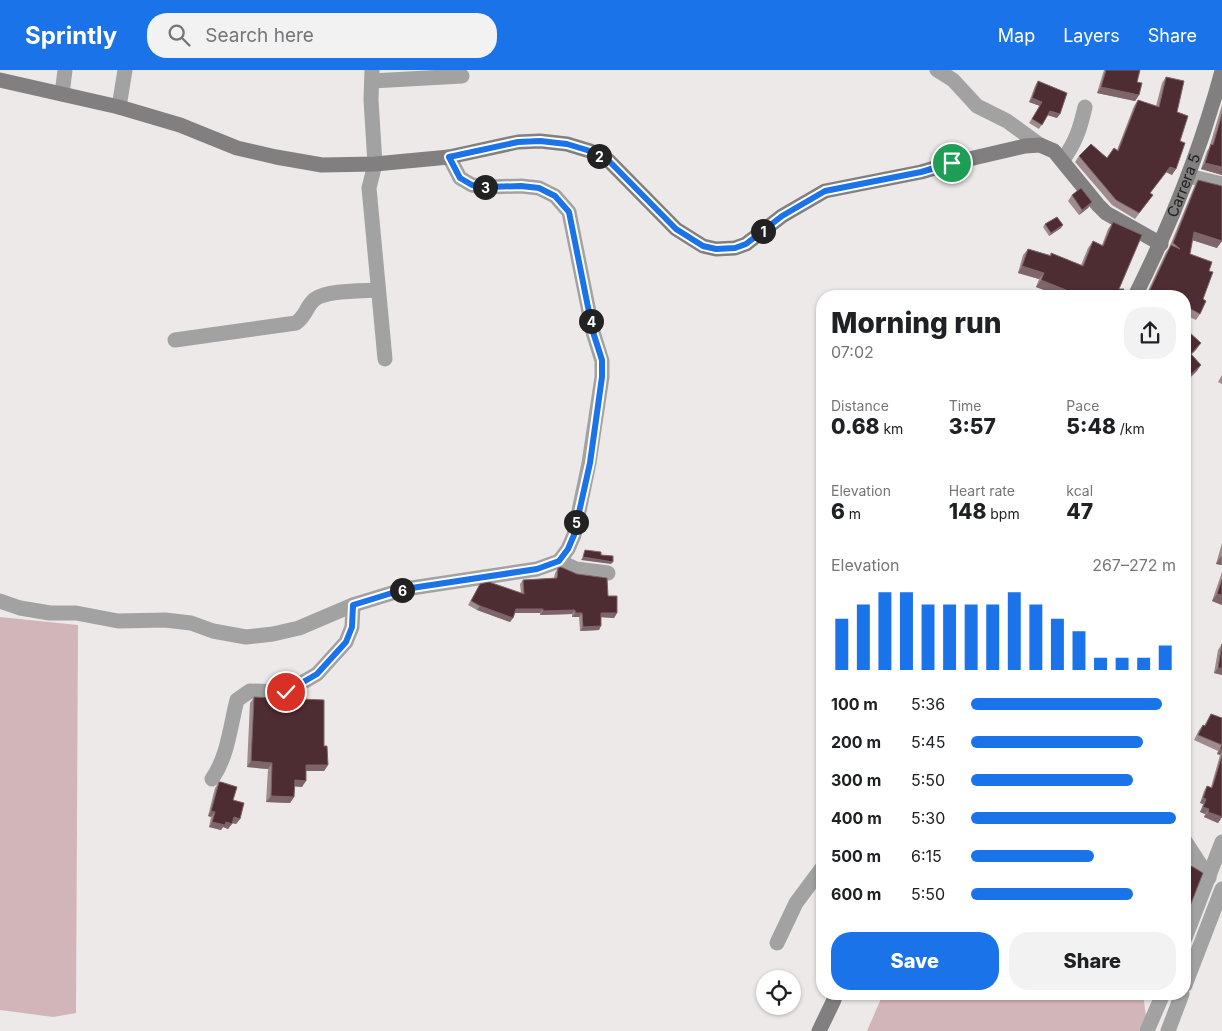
<!DOCTYPE html>
<html lang="en">
<head>
<meta charset="utf-8">
<style>
  :root { --surface:#fff; --page:#f2f2f2; --text:#202124; --muted:#757577; --accent:#1a73e8 }
  body { margin:0; font-family:Inter,sans-serif; background:var(--page); color:var(--text); height:100vh; display:flex; flex-direction:column; font-size:19px; white-space:nowrap }
  * { box-sizing:border-box; margin:0 }
  p { font-size:16px; color:var(--muted) }
  .icon { flex:none; width:28px; height:28px; fill:none; stroke:currentColor; stroke-width:2; stroke-linecap:round; stroke-linejoin:round }
  .map { position:relative; flex:1; overflow:hidden }
  .sheet { position:absolute; left:816px; top:220px; width:375px; height:710px; display:flex; flex-direction:column; background:var(--surface); border-radius:20px; box-shadow:0 1px 4px #0004 }
  .sheet>* { flex:none }
  .tools { position:absolute; left:756px; top:900px; display:grid; gap:10px }
  .tools a { display:grid; place-items:center; width:45px; height:45px; border-radius:50%; background:var(--surface); box-shadow:0 1px 4px #0004; font-size:25px }
  .pin { position:absolute; display:grid; place-items:center; width:42px; height:42px; color:#fff; margin:-21px; border:2px solid #fff; border-radius:50%; box-shadow:0 1px 5px #0007 }
  .km { position:absolute; width:25px; height:25px; margin:-12px; border-radius:50%; background:#222; color:#fff; font-size:14px; line-height:25px; text-align:center }
  .round { display:grid; place-items:center; flex:none; width:52px; height:52px; border-radius:20px; background:var(--page) }
  .summary { display:flex; align-items:center; justify-content:space-between; height:85px; padding:0 15px }
  h1 { font-size:28px; font-weight:800; line-height:38px }
  .stats { display:grid; grid-template-columns:repeat(3,1fr); gap:8px; height:85px; padding:5px 15px }
  .stats div { display:grid; align-content:center }
  .stats b { font-size:21px; font-weight:800 }
  .stats small { font-size:14px; font-weight:400 }
  .stats p { font-size:14px }
  .chart { height:140px; padding:10px 15px }
  .chart p { display:flex; justify-content:space-between }
  .chart svg { width:100%; height:90px; margin-top:5px; stroke:var(--accent); stroke-width:6 }
  .button { display:flex; gap:10px; margin-top:auto; padding:10px 15px }
  .button a { flex:1; height:58px; border-radius:20px; background:var(--accent); color:#fff; font-size:20px; font-weight:800; line-height:58px; text-align:center }
  .button a+a { background:var(--page); color:var(--text) }
  ul { padding:0 15px; list-style:none; font-size:16px }
  li { display:grid; grid-template-columns:80px 60px 1fr; align-items:center; height:38px }
  li i { height:12px; border-radius:6px; background:var(--accent) }
  header { display:flex; align-items:center; gap:30px; box-sizing:border-box; height:70px; padding:0 25px; background:var(--accent); color:#fff }
  header strong { font-size:24px }
  nav { display:flex; gap:28px; margin-inline-start:auto; font-size:18px }
  .search { width:350px; height:45px; background:var(--page); display:flex; align-items:center; gap:12px; box-sizing:border-box; padding:0 18px; border-radius:20px; color:var(--muted); font-size:19px }
  .map>svg:first-child { display:block }
</style>
</head>
<body>
<header>
<strong>Sprintly</strong>
<div class="search"><svg class="icon" aria-label="search" viewBox="0 0 24 24"><circle cx="10" cy="10" r="6"/><path d="M15 15l6 6"/></svg>Search here</div>
<nav><a>Map</a><a>Layers</a><a>Share</a></nav>
</header>
<div class="map">
<svg width="1222" height="961" viewBox="0 0 1222 961">
  <rect width="100%" height="100%" fill="#ede9e9"/>
  <g fill="#d2b5b8">
    <polygon points="0,547 78,555 76,943 53,947 0,940"/>
    <polygon points="883,924 1143,924 1146,946 1139,961 867,961"/>
  </g>
  <g fill="none" stroke-linecap="round" stroke-linejoin="round">
    <g stroke="#a3a2a2" stroke-width="15">
      <polyline points="372,0 371,30 375,94 369,118 385,289"/>
      <polyline points="937,0 953,10 977,36 1007,51 1040,75"/>
      <polyline points="372,11 462,6"/>
      <polyline points="62,24 65,0"/>
      <polyline points="119,37 125,0"/>
      <path d="M1063,90C1076,71 1080,59 1085,37"/>
      <polyline points="1188,106 1222,114"/>
      <path d="M175,270L296,253C307,245 306,236 315,229C327,220 363,221 378,220"/>
      <polyline points="559,491 576,499 608,503"/>
      <polyline points="0,531 20,538 50,543 76,543 118,551 165,550 191,553 213,561 246,567 273,564 299,558 353,535 405,519 537,499 559,491 568,479 574,465 589,393 602,307 602,291 593,262 569,142 555,126 539,118 521,116 487,117 472,115 460,108 449,87"/>
      <path d="M212,709C228,686 230,657 237,630L250,621L286,622L317,604L346,572L352,557L353,535"/>
      <polyline points="1185,771 1209,808"/>
      <polyline points="1185,868 1222,772"/>
      <polyline points="777,873 796,833 822,798"/>
      <polyline points="1185,915 1222,819"/>
      <polyline points="1147,961 1163,924"/>
      <polyline points="1168,961 1182,924"/>
    </g>
    <g stroke="#817f7f" stroke-width="15">
      <polyline points="0,10 119,37 180,55 237,78 276,87 322,95 375,94 449,87 518,72 540,71 567,74 590,81 609,91 676,159 703,176 716,179 735,178 746,174 782,146 825,121 921,102 952,93 1025,76 1040,75 1054,81 1098,135 1106,143 1161,174"/>
      <path id="s1" d="M1135,226C1171,154 1201,79 1222,1"/>
      <polyline points="819,961 833,932 836,924"/>
    </g>
  </g>
  <g fill="#9e8b8e">
    <polygon points="1104,0 1140,0 1137,12 1139,25 1135,31 1097,23"/>
    <polygon points="1166,7 1177,42 1180,71 1172,105 1166,102 1150,123 1153,125 1135,149 1112,135 1075,92 1079,86 1107,88 1117,80 1134,36 1138,30 1156,36 1162,13"/>
    <polygon points="1038,11 1057,48 1048,45 1039,59 1029,53 1040,36 1029,32 1035,16"/>
    <polygon points="1222,35 1222,105 1201,99 1207,81 1209,78"/>
    <polygon points="1198,110 1217,178 1192,170 1190,184 1209,201 1203,229 1200,244 1196,250 1185,245 1185,226 1146,225 1166,182 1169,178 1194,117"/>
    <polygon points="1072,125 1092,132 1088,138 1079,145 1068,131"/>
    <polygon points="1113,152 1120,226 1060,226 1036,217 1039,209 1018,203 1023,185 1028,179 1050,185 1051,183 1081,195 1088,178 1093,171 1102,175 1108,159"/>
    <polygon points="1045,154 1061,158 1049,166 1043,157"/>
    <polygon points="1222,305 1222,314 1218,312"/>
    <polygon points="1222,473 1222,495 1216,494"/>
    <polygon points="558,498 608,526 617,543 614,548 601,547 599,560 580,561 579,547 572,547 572,544 540,545 540,543 515,543 513,548 510,552 477,540 468,535 480,514 521,523 520,514 523,510 554,508 555,503"/>
    <polygon points="1222,502 1222,535 1212,531"/>
    <polygon points="1222,574 1222,605 1214,603 1218,580"/>
    <polygon points="254,627 324,676 328,695 324,701 306,701 302,717 294,716 294,727 290,733 266,732 268,699 247,697 250,633"/>
    <polygon points="1211,644 1222,648 1222,747 1218,753 1204,747 1205,744 1200,742 1203,734 1200,733 1204,721 1207,716 1211,717 1220,685 1217,684 1218,681 1194,670 1199,660 1203,655 1204,656"/>
    <polygon points="219,712 233,730 240,749 236,754 232,753 228,759 223,757 221,760 209,757 211,747 208,746 215,718"/>
  </g>
  <g fill="#7e6569">
    <polygon points="1101,17 1139,25 1135,31 1097,23"/>
    <polygon points="1032,28 1042,32 1040,36 1029,32"/>
    <polygon points="1050,41 1060,44 1057,48 1047,45"/>
    <polygon points="1205,93 1222,97 1222,105 1201,99"/>
    <polygon points="1170,97 1176,99 1172,105 1166,102"/>
    <polygon points="1092,132 1088,138 1079,145 1082,140"/>
    <polygon points="1063,155 1061,158 1049,166 1051,163"/>
    <polygon points="1194,162 1222,171 1217,178 1189,169"/>
    <polygon points="1022,196 1044,203 1039,209 1018,203"/>
    <polygon points="1041,210 1081,226 1060,226 1036,217"/>
    <polygon points="1201,273 1196,280 1186,290 1191,284"/>
    <polygon points="1201,295 1197,301 1185,313 1187,308"/>
    <polygon points="1221,486 1222,495 1216,494"/>
    <polygon points="583,487 613,492 611,494 581,490"/>
    <polygon points="1217,524 1222,525 1222,535 1212,531"/>
    <polygon points="480,536 513,548 510,552 477,540"/>
    <polygon points="516,539 543,539 540,543 513,543"/>
    <polygon points="575,540 572,544 540,545 543,541"/>
    <polygon points="575,543 582,543 579,547 572,547"/>
    <polygon points="601,543 617,543 614,548 598,547"/>
    <polygon points="601,556 599,560 580,561 583,557"/>
    <polygon points="1218,598 1222,598 1222,605 1214,603"/>
    <polygon points="1220,679 1222,680 1222,682 1220,685 1217,684"/>
    <polygon points="251,691 272,693 268,699 247,697"/>
    <polygon points="306,695 328,695 324,701 302,701"/>
    <polygon points="295,710 306,711 302,717 290,716"/>
    <polygon points="271,726 294,727 290,733 266,732"/>
    <polygon points="1203,728 1206,729 1203,734 1200,733"/>
    <polygon points="1203,737 1209,739 1205,744 1200,742"/>
    <polygon points="211,741 215,742 211,747 208,746"/>
    <polygon points="1208,742 1222,747 1218,753 1204,747"/>
    <polygon points="234,747 240,749 236,754 230,752"/>
    <polygon points="212,752 226,752 232,754 228,759 223,757 221,760 209,757"/>
  </g>
  <g fill="#4e2d32" stroke="#7e6569">
    <polygon points="1106,0 1140,0 1137,12 1142,13 1139,25 1101,17"/>
    <polygon points="1166,7 1184,11 1177,42 1188,46 1180,71 1185,73 1176,99 1170,97 1150,123 1153,125 1139,143 1116,130 1079,86 1091,74 1107,88 1114,78 1118,81 1138,30 1159,37"/>
    <polygon points="1038,11 1067,23 1060,44 1050,41 1042,55 1032,49 1042,32 1032,28"/>
    <polygon points="1222,44 1222,97 1205,93 1211,74 1213,75"/>
    <polygon points="1198,110 1222,116 1222,171 1194,162 1190,184 1212,192 1209,201 1213,202 1203,229 1206,231 1200,244 1185,236 1185,226 1145,226 1148,224 1171,175 1180,179 1173,173"/>
    <polygon points="1081,118 1092,132 1082,140 1072,125"/>
    <polygon points="1057,147 1063,155 1051,163 1045,154"/>
    <polygon points="1113,152 1142,165 1119,219 1124,219 1120,226 1081,226 1041,210 1044,203 1022,196 1028,179 1051,186 1051,183 1083,196 1093,171 1103,176"/>
    <polygon points="1189,262 1201,273 1191,284 1201,295 1187,308 1185,306 1185,266"/>
    <polygon points="585,480 601,482 601,485 613,486 613,492 583,487"/>
    <polygon points="561,497 577,504 607,508 608,526 617,526 617,543 601,543 601,556 583,557 582,543 575,543 575,540 543,541 543,539 516,539 513,548 480,536 471,531 480,514 489,512 524,524 523,510 557,508 558,498"/>
    <polygon points="1222,509 1222,525 1217,524"/>
    <polygon points="1222,574 1222,598 1218,598"/>
    <polygon points="254,627 324,630 324,676 327,676 328,695 306,695 306,711 295,710 294,727 271,726 272,693 251,691"/>
    <polygon points="1211,644 1222,648 1222,680 1220,679 1222,675 1198,665 1203,655 1205,656"/>
    <polygon points="1222,685 1222,747 1208,742 1209,739 1203,737 1206,729 1203,728 1207,716 1212,718"/>
    <polygon points="219,712 221,712 237,717 233,730 244,733 240,749 234,747 232,754 226,752 225,755 212,752 215,742 211,741"/>
    <polygon points="1185,792 1203,803 1185,849"/>
  </g>
  <g fill="none" stroke-linecap="round" stroke-linejoin="round">
    <defs>
      <polyline id="route" points="286,622 317,604 346,572 352,557 353,535 405,519 537,499 559,491 568,479 574,465 590,393 602,307 602,290 593,262 569,142 555,126 539,118 521,116 487,117 472,115 460,108 449,87 518,72 540,71 567,74 590,81 609,91 676,159 703,176 716,179 735,178 746,174 782,146 825,121 921,102 952,93"/>
    </defs>
    <use href="#route" stroke="#fff" stroke-width="10"/>
    <use href="#route" stroke="#1a73e8" stroke-width="6"/>
  </g>
  <g text-anchor="middle" stroke-width="5" stroke-linejoin="round" paint-order="stroke">
    <g font-size="15" fill="#201e1e" stroke="#ede9e9">
      <text dy="5" stroke="none"><textPath href="#s1" startOffset="121">Carrera 5</textPath></text>
    </g>
  </g>
</svg>
<div class="tools">
<a><svg class="icon" aria-label="locate" viewBox="0 0 24 24"><circle cx="12" cy="12" r="6"/><path d="M12 2v4M12 18v4M2 12h4M18 12h4"/></svg></a>
</div>
<div class="pin" style="left:952px;top:93px;background:#1e9e55"><svg class="icon" aria-label="arrive" viewBox="0 0 24 24"><path d="M6 21V4h12l-3 4 3 4H6"/></svg></div>
<div class="pin" style="left:286px;top:622px;background:#d93025"><svg class="icon" aria-label="check" viewBox="0 0 24 24"><path d="M5 12l5 5 9-10"/></svg></div>
<b class="km" style="left:763px;top:161px">1</b>
<b class="km" style="left:599px;top:86px">2</b>
<b class="km" style="left:485px;top:117px">3</b>
<b class="km" style="left:591px;top:251px">4</b>
<b class="km" style="left:576px;top:452px">5</b>
<b class="km" style="left:402px;top:520px">6</b>
<section class="sheet">
<div class="summary"><div><h1>Morning run</h1><p>07:02</p></div><a class="round"><svg class="icon" aria-label="share" viewBox="0 0 24 24"><path d="M12 15V3M7 8l5-5 5 5M5 13v7h14v-7"/></svg></a></div>
<div class="stats">
<div><p>Distance</p><b>0.68<small> km</small></b></div>
<div><p>Time</p><b>3:57</b></div>
<div><p>Pace</p><b>5:48<small> /km</small></b></div>
</div>
<div class="stats">
<div><p>Elevation</p><b>6<small> m</small></b></div>
<div><p>Heart rate</p><b>148<small> bpm</small></b></div>
<div><p>kcal</p><b>47</b></div>
</div>
<div class="chart"><p><span>Elevation</span>267–272 m</p>
<svg viewBox="0 0 160 44" preserveAspectRatio="none"><path d="M5 44V19M15 44V12M25 44V6M35 44V6M45 44V12M55 44V12M65 44V12M75 44V12M85 44V6M95 44V12M105 44V19M115 44V25M125 44V38M135 44V38M145 44V38M155 44V32"/></svg>
</div>
<ul>
<li><b>100 m</b>5:36<i style="width:93%"></i></li>
<li><b>200 m</b>5:45<i style="width:84%"></i></li>
<li><b>300 m</b>5:50<i style="width:79%"></i></li>
<li><b>400 m</b>5:30<i style="width:100%"></i></li>
<li><b>500 m</b>6:15<i style="width:60%"></i></li>
<li><b>600 m</b>5:50<i style="width:79%"></i></li>
</ul>
<div class="button"><a>Save</a><a>Share</a></div>
</section>
</div>
</body>
</html>
